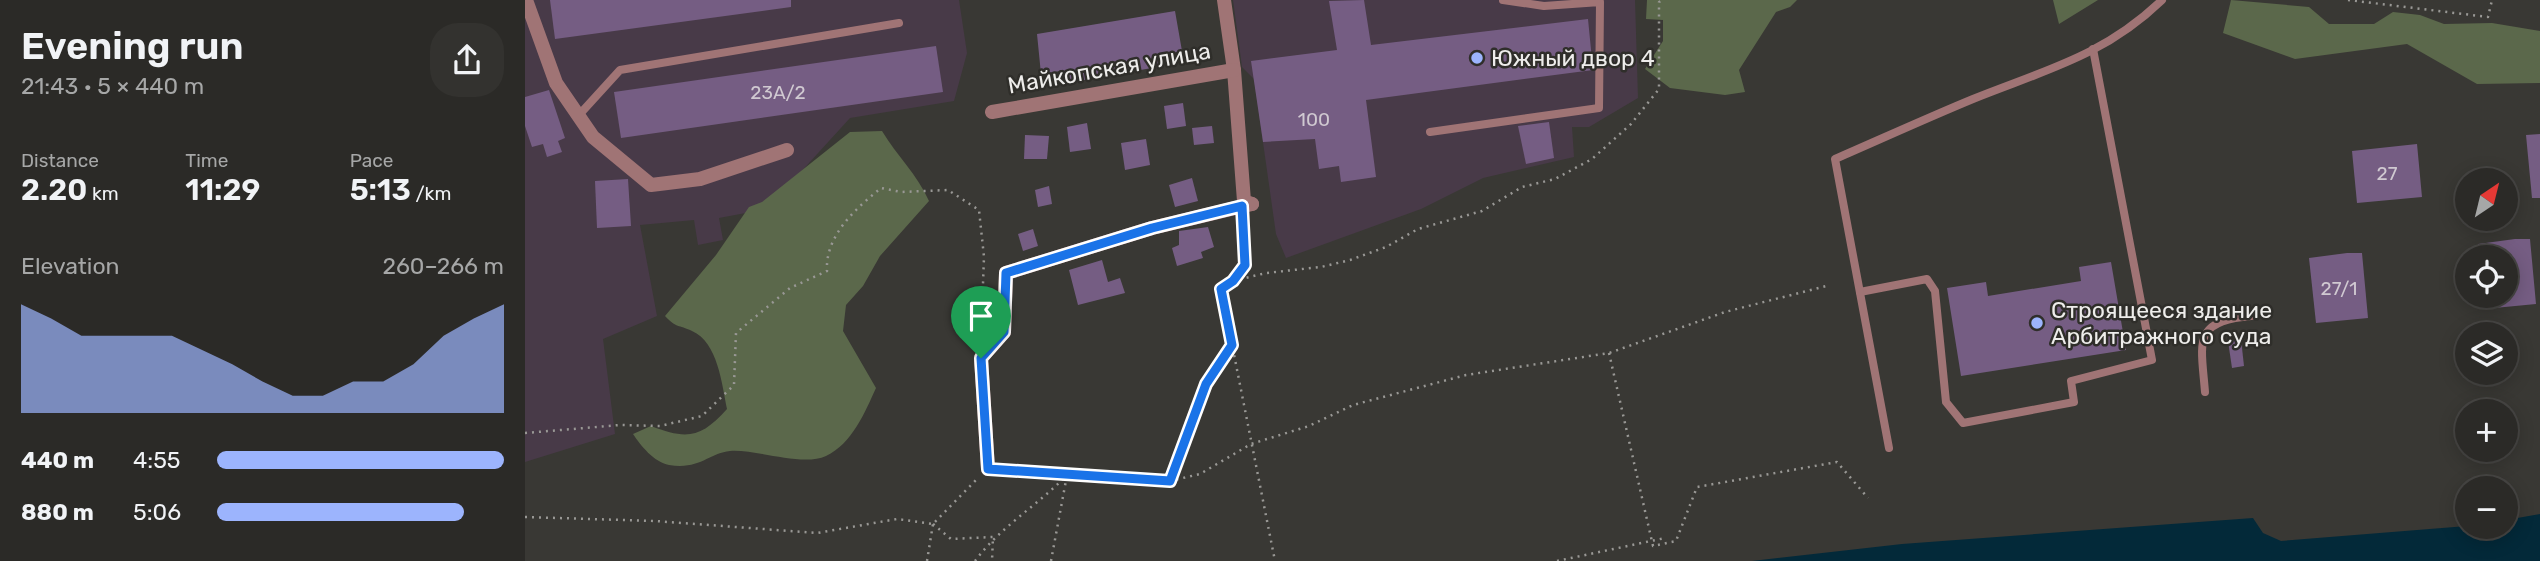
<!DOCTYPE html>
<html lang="en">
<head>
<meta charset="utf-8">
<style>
  :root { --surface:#2b2a27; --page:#33322f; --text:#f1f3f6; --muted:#a6a7a7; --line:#474644; --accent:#9cb4fd }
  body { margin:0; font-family:Rubik,sans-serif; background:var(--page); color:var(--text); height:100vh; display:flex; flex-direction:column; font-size:26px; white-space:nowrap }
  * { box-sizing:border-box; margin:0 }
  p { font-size:23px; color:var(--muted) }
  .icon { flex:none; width:38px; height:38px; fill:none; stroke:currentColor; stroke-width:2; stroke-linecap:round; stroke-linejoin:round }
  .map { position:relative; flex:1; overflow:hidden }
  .details { display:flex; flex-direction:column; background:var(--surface); width:525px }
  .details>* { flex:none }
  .needle { width:46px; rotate:35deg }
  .controls { position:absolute; left:1930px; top:168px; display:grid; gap:14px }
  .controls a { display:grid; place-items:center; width:63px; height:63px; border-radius:50%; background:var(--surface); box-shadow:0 4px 18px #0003,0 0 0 2px var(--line); font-size:35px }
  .pin { position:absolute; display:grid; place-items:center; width:60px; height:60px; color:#fff; margin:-72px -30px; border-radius:50% 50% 50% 0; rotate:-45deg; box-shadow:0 0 7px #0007 }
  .pin .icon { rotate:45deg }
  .round { display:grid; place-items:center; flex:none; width:74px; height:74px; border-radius:28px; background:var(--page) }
  .headline { display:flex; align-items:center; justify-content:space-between; height:119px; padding:0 21px }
  h1 { font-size:38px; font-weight:600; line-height:52px }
  .figures { display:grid; grid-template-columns:repeat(3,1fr); gap:10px; height:119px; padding:7px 21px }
  .figures div { display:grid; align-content:center }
  .figures b { font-size:30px; font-weight:600 }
  .figures small { font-size:19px; font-weight:400 }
  .figures p { font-size:19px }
  .chart { height:196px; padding:14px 21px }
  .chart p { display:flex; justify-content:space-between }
  .chart svg { width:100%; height:126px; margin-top:7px; fill:var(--accent); opacity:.7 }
  ul { padding:0 21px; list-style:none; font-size:23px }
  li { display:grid; grid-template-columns:112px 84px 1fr; align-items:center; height:52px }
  li i { height:18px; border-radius:9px; background:var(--accent) }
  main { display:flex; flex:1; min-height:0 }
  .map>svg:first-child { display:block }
</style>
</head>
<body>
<main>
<section class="details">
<div class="headline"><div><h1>Evening run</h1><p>21:43 · 5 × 440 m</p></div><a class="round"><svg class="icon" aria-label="share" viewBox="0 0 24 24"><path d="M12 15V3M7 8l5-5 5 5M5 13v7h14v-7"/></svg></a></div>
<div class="figures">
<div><p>Distance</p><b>2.20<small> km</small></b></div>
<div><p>Time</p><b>11:29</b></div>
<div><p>Pace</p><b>5:13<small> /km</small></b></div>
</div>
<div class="chart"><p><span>Elevation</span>260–266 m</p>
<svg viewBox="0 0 160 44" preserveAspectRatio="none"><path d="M0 44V6L10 11L20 17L30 17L40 17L50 17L60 22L70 27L80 33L90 38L100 38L110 33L120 33L130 27L140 17L150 11L160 6V44z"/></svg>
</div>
<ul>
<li><b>440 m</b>4:55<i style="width:100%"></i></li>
<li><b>880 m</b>5:06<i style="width:86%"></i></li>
</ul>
</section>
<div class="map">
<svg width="2015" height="561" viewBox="0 0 2015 561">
  <rect width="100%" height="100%" fill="#393834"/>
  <g fill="#483a48">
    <polygon points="0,0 434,0 442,53 429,101 325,118 242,209 194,218 198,240 173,245 169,220 115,225 132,316 78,339 90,434 0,462"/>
    <polygon points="708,0 1110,0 1113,98 1064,127 1047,127 1049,157 958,178 896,209 761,258 751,234 729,79 717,67"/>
  </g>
  <g fill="#5b684b">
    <polygon points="1122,0 1272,0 1265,7 1251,12 1214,70 1220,92 1200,95 1145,88 1120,69 1138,41 1138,20 1121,19"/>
    <polygon points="1528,0 1573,0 1534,24"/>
    <polygon points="1706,0 1784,7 1804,24 1849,24 1868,12 1895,15 1919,24 1967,23 2015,31 2015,83 1952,84 1882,44 1770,59 1698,33"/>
    <path d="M357,131C372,156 392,174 404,201L355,256L338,286L321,305L318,331L351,388C340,412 327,444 301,456C277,467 231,449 205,451C184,453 175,470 144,465C129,462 116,446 108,434L126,426C162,440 176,438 202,409C197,385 193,342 167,331C153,324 152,329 140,316L191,255L224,207L237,202L325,132Z"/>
  </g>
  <polygon fill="#032939" points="2015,514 2015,561 1227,561 1377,544 1728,518 1738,533 1756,541 1942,526 1981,527 1981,520"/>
  <g fill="#755d83">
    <polygon points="25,0 266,0 266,7 30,39"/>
    <polygon points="839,0 846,45 1063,19 1068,70 841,100 851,177 816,182 814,166 794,169 790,139 738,142 726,61 812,50 804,1"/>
    <polygon points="650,11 657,51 635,55 638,66 537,84 535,71 516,74 512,34"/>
    <polygon points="411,46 418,92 96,138 89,92"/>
    <polygon points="24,90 40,138 33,141 37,152 22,157 18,144 7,147 0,126 0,97"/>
    <polygon points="658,103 661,126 642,129 639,106"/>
    <polygon points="1024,122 1029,158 1001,164 993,126"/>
    <polygon points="562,123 566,149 545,152 542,127"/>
    <polygon points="687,126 689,143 669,145 667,128"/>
    <polygon points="2015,134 2015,198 2007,198 2001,135"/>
    <polygon points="500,135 524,136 522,159 499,159"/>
    <polygon points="621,139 625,165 600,170 596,143"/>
    <polygon points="1892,144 1897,197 1832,203 1827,151"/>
    <polygon points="667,178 673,201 650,207 644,185"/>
    <polygon points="103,179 106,226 72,228 70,181"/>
    <polygon points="524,186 527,204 513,207 510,190"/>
    <polygon points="683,227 689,247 676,252 678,258 652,266 647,248 654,245 654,231"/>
    <polygon points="508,229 513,246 498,251 493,234"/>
    <polygon points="1990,239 2005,239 2011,304 1959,309 1958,296 1981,296 1981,257 1954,257 1953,244"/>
    <polygon points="1822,253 1837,253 1843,318 1791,323 1784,258"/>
    <polygon points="577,260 583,282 595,278 600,293 553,305 544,270"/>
    <polygon points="1586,262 1601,350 1436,376 1422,288 1461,282 1463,296 1556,281 1554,267"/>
    <polygon points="1716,339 1719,366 1707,368 1703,341"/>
  </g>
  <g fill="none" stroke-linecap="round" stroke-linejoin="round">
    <g stroke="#999895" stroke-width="2.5" stroke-dasharray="2 5" stroke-linecap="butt">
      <polyline points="1823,0 1963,17 1967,0"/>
      <polyline points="718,220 720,265 708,281 696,289 750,561"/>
      <polyline points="708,281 741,273 796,267 825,260 861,247 893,229 957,211 997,187 1030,179 1067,159 1106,124 1134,89 1134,2 1138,0"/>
      <polyline points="1084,353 1128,546 1151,541 1172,487 1312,462 1343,498"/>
      <path d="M0,433L95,425L135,426L177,416L209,385L211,333L265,288L302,271C300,236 330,209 356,188L376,192L423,190L454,210L459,257L456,337"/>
      <polyline points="477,470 645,481 675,474 726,444 784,426 828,405 941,375 1084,353 1200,312 1305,285"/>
      <polyline points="645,481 681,384 707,345"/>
      <polyline points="0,517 130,521 292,533 372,519 408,524 453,478"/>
      <polyline points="408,524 426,539 468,537 467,561"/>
      <polyline points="402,561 408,524"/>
      <path d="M450,561C475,527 512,506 542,475"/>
      <polyline points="526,561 542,475"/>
      <polyline points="1032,561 1140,538"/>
    </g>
    <g stroke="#a07475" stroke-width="8">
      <polyline points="54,115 95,70 374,23"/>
      <polyline points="905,132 1074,108 1075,2 1019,6 978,0"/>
      <polyline points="1335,292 1402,279 1410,291 1421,402 1438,423 1549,402 1546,381 1627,360 1568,49"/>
      <path d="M1680,392C1676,342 1667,321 1726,316"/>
      <path d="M1364,448L1310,159C1356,139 1402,118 1448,99C1520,70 1579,56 1637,0"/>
    </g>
    <g stroke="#a07475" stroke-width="14">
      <polyline points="1,0 31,83 68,137 126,185 175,179 262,150"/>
      <polyline points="699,0 709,70 719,201 727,204"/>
      <polyline points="467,112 709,70"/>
      <polyline points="463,469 456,358 479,332 481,273 627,228 727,204"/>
    </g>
  </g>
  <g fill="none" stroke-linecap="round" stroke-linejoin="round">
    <defs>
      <polygon id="route" points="717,206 720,265 708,281 696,289 707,345 681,384 645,481 463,469 456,358 479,332 481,273 627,228"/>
    </defs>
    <use href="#route" stroke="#fff" stroke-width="14"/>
    <use href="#route" stroke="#1a73e8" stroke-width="9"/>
  </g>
  <g fill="#9cb4fd" stroke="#2f2e2a" stroke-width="2.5">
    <circle cx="952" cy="58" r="7"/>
    <circle cx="1512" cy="323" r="7"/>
  </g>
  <g text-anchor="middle" stroke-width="5" stroke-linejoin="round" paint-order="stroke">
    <g font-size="19" fill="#d0c9d1">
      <text x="253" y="99">23А/2</text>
      <text x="789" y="126">100</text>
      <text x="1862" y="180">27</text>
      <text x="1814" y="295">27/1</text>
    </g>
    <g font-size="23" fill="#eeedeb" stroke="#2f2e2a" text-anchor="start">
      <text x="966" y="66">Южный двор 4</text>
      <text x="1526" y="318">Строящееся здание<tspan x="1526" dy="26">Арбитражного суда</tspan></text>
    </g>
    <g font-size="23" fill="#eeedeb" stroke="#2f2e2a">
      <text transform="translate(584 68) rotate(-10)" y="8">Майкопская улица</text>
    </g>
  </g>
</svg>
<div class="controls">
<a><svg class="needle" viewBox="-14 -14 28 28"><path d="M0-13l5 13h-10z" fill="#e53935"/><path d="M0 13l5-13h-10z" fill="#a6a7a7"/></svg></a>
<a><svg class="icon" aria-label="locate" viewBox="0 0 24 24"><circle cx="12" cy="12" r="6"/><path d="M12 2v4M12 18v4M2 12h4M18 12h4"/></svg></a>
<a><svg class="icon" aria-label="layers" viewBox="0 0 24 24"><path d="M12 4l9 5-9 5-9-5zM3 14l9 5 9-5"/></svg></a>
<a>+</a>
<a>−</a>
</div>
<div class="pin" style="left:456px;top:358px;background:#1e9e55"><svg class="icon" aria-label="arrive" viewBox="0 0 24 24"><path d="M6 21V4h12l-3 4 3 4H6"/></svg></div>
</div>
</main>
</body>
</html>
